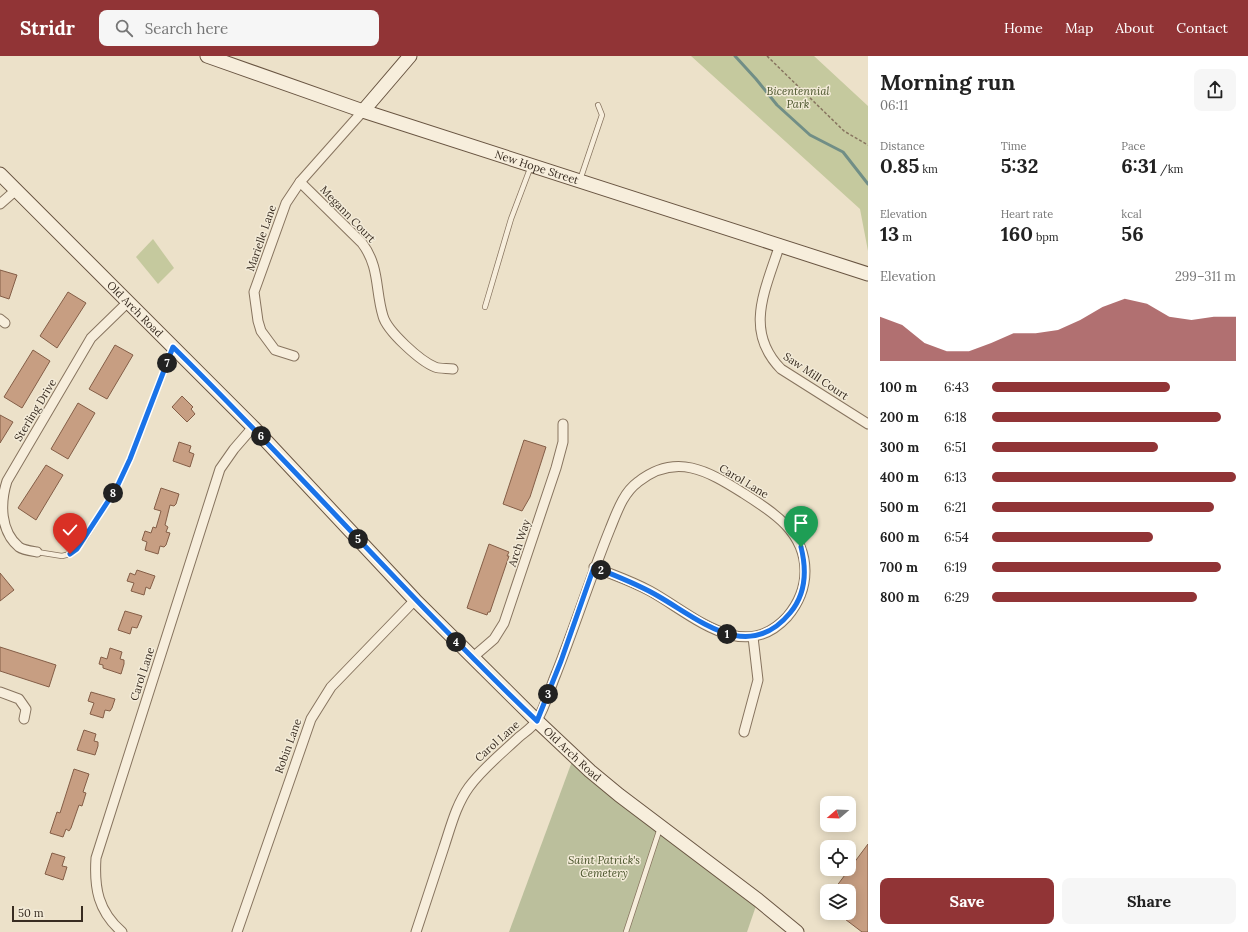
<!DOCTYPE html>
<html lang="en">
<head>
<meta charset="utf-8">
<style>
  :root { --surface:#fff; --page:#f6f6f6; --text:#222; --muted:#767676; --accent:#913436 }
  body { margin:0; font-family:Lora,serif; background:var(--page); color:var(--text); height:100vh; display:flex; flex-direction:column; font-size:15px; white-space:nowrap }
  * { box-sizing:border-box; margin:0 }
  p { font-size:13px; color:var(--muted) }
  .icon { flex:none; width:22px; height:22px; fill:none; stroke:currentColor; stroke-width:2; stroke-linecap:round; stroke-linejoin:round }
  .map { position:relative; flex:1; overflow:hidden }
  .sheet { display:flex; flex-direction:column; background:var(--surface); width:380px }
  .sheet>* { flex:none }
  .needle { width:26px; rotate:251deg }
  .fabs { position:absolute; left:820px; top:740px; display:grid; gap:8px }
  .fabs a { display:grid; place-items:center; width:36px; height:36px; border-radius:8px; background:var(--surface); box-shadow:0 2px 10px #0003; font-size:20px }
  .scale { position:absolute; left:12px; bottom:10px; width:71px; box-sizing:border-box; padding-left:4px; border:2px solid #382c21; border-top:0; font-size:11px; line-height:14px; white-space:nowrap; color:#382c21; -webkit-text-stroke:3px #f3ebd8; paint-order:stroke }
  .pin { position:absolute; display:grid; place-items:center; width:34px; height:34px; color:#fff; margin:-41px -17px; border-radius:50% 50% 50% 0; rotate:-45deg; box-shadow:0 0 4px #0007 }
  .pin .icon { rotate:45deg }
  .km { position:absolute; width:20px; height:20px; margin:-10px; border-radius:50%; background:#222; color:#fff; font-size:11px; line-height:20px; text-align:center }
  .round { display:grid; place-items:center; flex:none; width:42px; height:42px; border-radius:8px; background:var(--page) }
  .overview { display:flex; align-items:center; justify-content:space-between; height:68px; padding:0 12px }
  h1 { font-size:22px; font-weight:700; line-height:30px }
  .figures { display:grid; grid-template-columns:repeat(3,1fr); gap:6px; height:68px; padding:4px 12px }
  .figures div { display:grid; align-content:center }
  .figures b { font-size:20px; font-weight:700 }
  .figures small { font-size:11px; font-weight:400 }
  .figures p { font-size:11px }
  .chart { height:112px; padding:8px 12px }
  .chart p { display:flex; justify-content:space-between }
  .chart svg { width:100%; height:72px; margin-top:4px; fill:var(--accent); opacity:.7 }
  .button { display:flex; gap:8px; margin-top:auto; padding:8px 12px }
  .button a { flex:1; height:46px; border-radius:8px; background:var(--accent); color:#fff; font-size:16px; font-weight:700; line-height:46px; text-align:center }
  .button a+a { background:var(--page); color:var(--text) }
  ul { padding:0 12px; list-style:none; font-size:13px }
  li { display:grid; grid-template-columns:64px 48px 1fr; align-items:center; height:30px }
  li i { height:10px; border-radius:5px; background:var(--accent) }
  header { display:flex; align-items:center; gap:24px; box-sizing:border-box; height:56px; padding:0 20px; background:var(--accent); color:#fff }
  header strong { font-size:19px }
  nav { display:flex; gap:22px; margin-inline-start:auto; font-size:14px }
  .search { width:280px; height:36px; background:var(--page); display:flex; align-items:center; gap:10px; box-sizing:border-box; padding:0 14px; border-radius:8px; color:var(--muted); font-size:15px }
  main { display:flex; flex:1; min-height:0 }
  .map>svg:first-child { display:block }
</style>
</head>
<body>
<header>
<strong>Stridr</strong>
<div class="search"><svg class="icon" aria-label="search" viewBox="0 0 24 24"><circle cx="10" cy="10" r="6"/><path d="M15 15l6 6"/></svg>Search here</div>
<nav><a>Home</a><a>Map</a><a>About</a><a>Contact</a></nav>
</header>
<main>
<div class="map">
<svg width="868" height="876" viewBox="0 0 868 876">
  <rect width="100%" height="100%" fill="#ece1c9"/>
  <g fill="#c5c99e">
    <polygon points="691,0 814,0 868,50 868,195 860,153"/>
    <polygon points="153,183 174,212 158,228 136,201"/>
  </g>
  <polygon fill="#bbbf9c" points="574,700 758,844 747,876 509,876"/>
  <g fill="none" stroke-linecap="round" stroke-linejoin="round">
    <polyline stroke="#718e86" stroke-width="3" points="735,0 756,23 777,49 810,79 843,96 868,128"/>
  </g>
  <g fill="#c79e82" stroke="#845e47">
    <polygon points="0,214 17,219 9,243 0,240"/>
    <polygon points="68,236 86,247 57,292 40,280"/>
    <polygon points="115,289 133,299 107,343 89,333"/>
    <polygon points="33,294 50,305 22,352 4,341"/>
    <polygon points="182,340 193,351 191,353 195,358 187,366 172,351"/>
    <polygon points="78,347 95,357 68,403 51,393"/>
    <polygon points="0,359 13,366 0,387"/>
    <polygon points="524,384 546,391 530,441 522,455 503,448"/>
    <polygon points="179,386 191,390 189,396 194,398 190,411 173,405"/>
    <polygon points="46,409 63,419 36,464 18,452"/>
    <polygon points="161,432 179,438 176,448 174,450 170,449 165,469 168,471 166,476 170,477 166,489 164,491 160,490 158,498 145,494 147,486 142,484 145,475 151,477 153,471 156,472 161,455 154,453"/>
    <polygon points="489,488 509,496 507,500 509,500 490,556 488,556 487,559 467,552"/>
    <polygon points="137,514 155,520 150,533 146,531 144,539 131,535 134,527 127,525 130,517 135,519"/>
    <polygon points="0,517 14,534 0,545"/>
    <polygon points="125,555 142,560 137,572 132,571 130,578 118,574"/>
    <polygon points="0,591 56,609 49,631 0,615"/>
    <polygon points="110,592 122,596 120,603 124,604 124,608 121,618 103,612 103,609 99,608 101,601 107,603"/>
    <polygon points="91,636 115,643 112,652 110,655 105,654 103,662 90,658 94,647 88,645"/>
    <polygon points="84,674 96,678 94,685 98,686 98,690 95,699 77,694"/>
    <polygon points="74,713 89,718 83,736 86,737 82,750 79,749 71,772 69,775 66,773 63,781 50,777 57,756 60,757"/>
    <polygon points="868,788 868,876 862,876 837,857 849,857 849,835 833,835"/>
    <polygon points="52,797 65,801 62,810 67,811 63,824 45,818"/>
  </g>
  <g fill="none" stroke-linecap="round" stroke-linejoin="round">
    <defs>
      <g id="lane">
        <polyline points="580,124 602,59 598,49"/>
        <polyline points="485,251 511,163 531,110"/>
        <polyline points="37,496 62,500 70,498 77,493 86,481 116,433 130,403 173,293"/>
        <polyline points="626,876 660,772"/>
      </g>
      <g id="street">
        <path d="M300,126L362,187C380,211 375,234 383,260C387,275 420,305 435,311C440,313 448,312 453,313"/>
        <polyline points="0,148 16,134"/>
        <path d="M780,188C766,233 743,274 781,313L868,368"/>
        <polyline points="0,263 5,267"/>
        <polyline points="294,300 275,294 261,275 258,265 254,236 286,147 300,126 363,55"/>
        <path d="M37,496C31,495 23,494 19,491C0,475 0,447 7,425L91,282L128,246"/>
        <polyline points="472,602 494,583 504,567 556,412 563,386 563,368"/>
        <polyline points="0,636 19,643 26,653 24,663"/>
        <polyline points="744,676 758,624 753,581"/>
        <path d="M122,876C98,855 94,832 96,802L220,413L234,393L253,371"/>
        <polyline points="237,876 311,663 331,631 415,544"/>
        <path d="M416,876C425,848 435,819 444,791C451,770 456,749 469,731C483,712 502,697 519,681C525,676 533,671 537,664C545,652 550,632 556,618C575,570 591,520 610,473C617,456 623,437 638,426C676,396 708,415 743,437C773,456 805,476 805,515C805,532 798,548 787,561C743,609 692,558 650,535C632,525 613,519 594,511"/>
      </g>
      <g id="secondary">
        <path id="s1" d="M207,0L363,55L868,218"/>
        <polyline points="363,55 410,0"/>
        <path id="s2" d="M0,118L253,371L415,544L537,665L590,715L619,739L758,844L797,876"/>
      </g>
    </defs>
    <use href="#lane" stroke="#87745f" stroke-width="6"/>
    <use href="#street" stroke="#87745f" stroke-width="11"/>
    <use href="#secondary" stroke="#695542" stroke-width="15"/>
    <polyline stroke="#87745f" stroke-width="1.5" stroke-dasharray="3 2" stroke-linecap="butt" points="767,0 844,75 868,89"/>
    <use href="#lane" stroke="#f7eedc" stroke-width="4.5"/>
    <use href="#street" stroke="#f7eedc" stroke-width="9"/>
    <use href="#secondary" stroke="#f7eedc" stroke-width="13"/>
  </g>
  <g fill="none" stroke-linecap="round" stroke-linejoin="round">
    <defs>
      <path id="route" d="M70,498L77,493L116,433L130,403L173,291C297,413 411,545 537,665L561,605L594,511C616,520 638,528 658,540C700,564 748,608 790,557C806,538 807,515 801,491"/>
    </defs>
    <use href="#route" stroke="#fff" stroke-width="8"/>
    <use href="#route" stroke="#1a73e8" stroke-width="5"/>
  </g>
  <g text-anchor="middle" stroke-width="3" stroke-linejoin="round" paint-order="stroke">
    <g font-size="11" font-style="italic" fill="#49532a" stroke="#f3ebd8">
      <text x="798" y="39">Bicentennial<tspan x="798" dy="13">Park</tspan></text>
      <text x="604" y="808">Saint Patrick's<tspan x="604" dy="13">Cemetery</tspan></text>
    </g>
    <g font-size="11" fill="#382c21" stroke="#f3ebd8">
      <text dy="4" stroke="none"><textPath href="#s1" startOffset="348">New Hope Street</textPath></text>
      <text transform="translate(348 158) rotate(46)" y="4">Megann Court</text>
      <text transform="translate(261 182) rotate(-71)" y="4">Marielle Lane</text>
      <text dy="4" stroke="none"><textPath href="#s2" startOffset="191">Old Arch Road</textPath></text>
      <text transform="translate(816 320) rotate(34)" y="4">Saw Mill Court</text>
      <text transform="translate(35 354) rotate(-59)" y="4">Sterling Drive</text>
      <text transform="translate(744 425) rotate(31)" y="4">Carol Lane</text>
      <text transform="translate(519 487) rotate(-72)" y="4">Arch Way</text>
      <text transform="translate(142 618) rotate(-72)" y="4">Carol Lane</text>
      <text transform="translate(497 685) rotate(-42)" y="4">Carol Lane</text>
      <text transform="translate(288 690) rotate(-70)" y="4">Robin Lane</text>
      <text dy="4" stroke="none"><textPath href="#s2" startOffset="815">Old Arch Road</textPath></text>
    </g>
  </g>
</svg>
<div class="fabs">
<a><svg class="needle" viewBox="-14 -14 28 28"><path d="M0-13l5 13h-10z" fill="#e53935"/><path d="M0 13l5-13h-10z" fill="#767676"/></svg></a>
<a><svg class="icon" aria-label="locate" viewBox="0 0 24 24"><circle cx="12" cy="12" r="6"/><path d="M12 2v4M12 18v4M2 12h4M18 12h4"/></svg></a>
<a><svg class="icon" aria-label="layers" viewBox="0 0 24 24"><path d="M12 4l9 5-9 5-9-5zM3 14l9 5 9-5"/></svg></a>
</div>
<div class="scale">50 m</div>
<div class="pin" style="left:801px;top:491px;background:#1e9e55"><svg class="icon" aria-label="arrive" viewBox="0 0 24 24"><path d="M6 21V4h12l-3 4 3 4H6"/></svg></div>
<div class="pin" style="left:70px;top:498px;background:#d93025"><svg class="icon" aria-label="check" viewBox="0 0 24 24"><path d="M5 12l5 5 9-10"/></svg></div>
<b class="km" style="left:727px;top:578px">1</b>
<b class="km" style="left:601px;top:514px">2</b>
<b class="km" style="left:548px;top:638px">3</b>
<b class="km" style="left:456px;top:586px">4</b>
<b class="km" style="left:358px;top:483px">5</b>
<b class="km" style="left:261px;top:380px">6</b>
<b class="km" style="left:167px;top:307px">7</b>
<b class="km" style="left:113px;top:437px">8</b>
</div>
<section class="sheet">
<div class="overview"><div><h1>Morning run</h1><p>06:11</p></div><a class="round"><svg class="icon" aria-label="share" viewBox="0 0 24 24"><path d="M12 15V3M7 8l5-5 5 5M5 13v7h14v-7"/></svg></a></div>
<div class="figures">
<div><p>Distance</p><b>0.85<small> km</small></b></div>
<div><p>Time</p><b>5:32</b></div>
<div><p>Pace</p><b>6:31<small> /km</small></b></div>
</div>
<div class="figures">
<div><p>Elevation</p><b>13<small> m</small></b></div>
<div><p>Heart rate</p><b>160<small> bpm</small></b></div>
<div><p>kcal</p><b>56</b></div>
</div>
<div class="chart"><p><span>Elevation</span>299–311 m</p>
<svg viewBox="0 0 160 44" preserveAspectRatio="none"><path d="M0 44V17L10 22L20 33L30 38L40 38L50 33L60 27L70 27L80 25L90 19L100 11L110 6L120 9L130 17L140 19L150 17L160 17V44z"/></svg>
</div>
<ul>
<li><b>100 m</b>6:43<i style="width:73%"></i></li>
<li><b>200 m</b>6:18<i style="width:94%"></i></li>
<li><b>300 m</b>6:51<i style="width:68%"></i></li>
<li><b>400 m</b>6:13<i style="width:100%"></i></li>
<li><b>500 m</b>6:21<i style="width:91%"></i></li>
<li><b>600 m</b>6:54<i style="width:66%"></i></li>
<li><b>700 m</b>6:19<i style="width:94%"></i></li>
<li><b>800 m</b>6:29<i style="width:84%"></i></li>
</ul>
<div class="button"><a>Save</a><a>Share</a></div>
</section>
</main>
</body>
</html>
